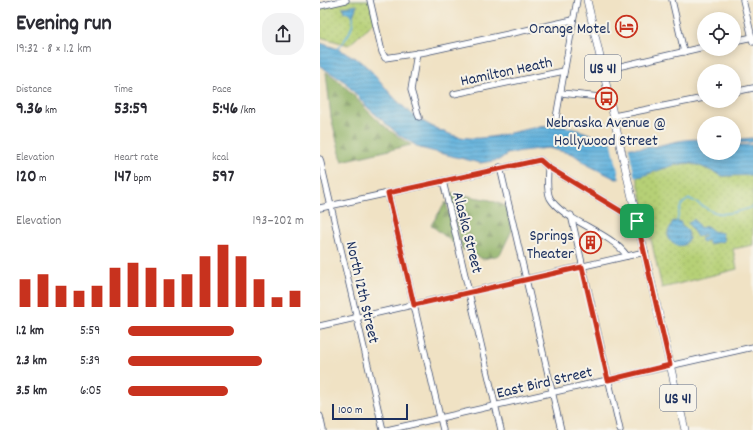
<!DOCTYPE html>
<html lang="en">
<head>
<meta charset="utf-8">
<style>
  :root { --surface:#fff; --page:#f2f2f3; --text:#2b2b33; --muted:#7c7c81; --accent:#c8321e }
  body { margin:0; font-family:Dekko,sans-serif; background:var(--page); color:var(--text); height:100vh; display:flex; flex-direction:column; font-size:15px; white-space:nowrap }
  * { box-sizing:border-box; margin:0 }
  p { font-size:13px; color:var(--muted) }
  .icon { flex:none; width:22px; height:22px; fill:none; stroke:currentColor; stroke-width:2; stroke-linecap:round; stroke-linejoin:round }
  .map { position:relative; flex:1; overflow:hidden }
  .sheet { display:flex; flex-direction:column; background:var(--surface); width:320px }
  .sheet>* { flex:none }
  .controls { position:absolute; left:377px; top:12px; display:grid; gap:8px }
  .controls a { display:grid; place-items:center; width:44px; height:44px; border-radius:50%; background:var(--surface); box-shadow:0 2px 10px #0003; font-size:20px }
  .scale { position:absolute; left:12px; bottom:10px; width:76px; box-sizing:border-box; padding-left:4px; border:2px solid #1b2f5e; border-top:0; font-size:11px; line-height:14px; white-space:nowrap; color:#1b2f5e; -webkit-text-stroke:3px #f7f3e8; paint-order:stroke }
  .pin { position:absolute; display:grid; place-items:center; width:34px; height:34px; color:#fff; margin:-17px; border-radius:8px; box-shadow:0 2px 6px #0006 }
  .round { display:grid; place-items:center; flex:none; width:42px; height:42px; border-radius:16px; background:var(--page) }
  .overview { display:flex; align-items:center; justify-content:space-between; height:68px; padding:0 16px }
  h1 { font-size:22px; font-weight:800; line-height:30px }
  .metrics { display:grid; grid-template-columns:repeat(3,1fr); gap:6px; height:68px; padding:4px 16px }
  .metrics div { display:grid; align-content:center }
  .metrics b { font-size:17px; font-weight:800 }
  .metrics small { font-size:11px; font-weight:400 }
  .metrics p { font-size:11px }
  .chart { height:112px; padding:8px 16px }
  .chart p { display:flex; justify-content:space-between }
  .chart svg { width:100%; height:72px; margin-top:4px; stroke:var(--accent); stroke-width:6 }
  ul { padding:0 16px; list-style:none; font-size:13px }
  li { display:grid; grid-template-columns:64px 48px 1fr; align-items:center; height:30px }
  li i { height:10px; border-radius:5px; background:var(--accent) }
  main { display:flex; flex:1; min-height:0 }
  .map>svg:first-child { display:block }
</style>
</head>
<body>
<main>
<section class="sheet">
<div class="overview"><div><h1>Evening run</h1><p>19:32 · 8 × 1.2 km</p></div><a class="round"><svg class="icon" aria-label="share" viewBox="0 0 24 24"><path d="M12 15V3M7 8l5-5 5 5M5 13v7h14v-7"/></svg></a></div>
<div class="metrics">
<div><p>Distance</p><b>9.36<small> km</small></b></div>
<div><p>Time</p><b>53:59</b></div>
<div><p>Pace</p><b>5:46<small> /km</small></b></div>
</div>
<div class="metrics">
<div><p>Elevation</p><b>120<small> m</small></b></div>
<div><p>Heart rate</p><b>147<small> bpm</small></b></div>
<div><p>kcal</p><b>597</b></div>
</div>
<div class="chart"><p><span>Elevation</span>193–202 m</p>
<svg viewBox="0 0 160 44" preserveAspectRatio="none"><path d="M5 44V27M15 44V24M25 44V31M35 44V34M45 44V31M55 44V20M65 44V17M75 44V20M85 44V27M95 44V24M105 44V13M115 44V6M125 44V13M135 44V27M145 44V38M155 44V34"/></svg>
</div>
<ul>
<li><b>1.2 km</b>5:59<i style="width:60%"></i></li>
<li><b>2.3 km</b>5:39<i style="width:76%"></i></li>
<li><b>3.5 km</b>6:05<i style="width:57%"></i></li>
</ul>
</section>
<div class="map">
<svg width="433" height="430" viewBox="0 0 433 430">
  <defs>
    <pattern id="forest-firs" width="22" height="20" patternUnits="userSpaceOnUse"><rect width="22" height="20" fill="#90b267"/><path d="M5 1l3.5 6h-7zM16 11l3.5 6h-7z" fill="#759158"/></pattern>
    <pattern id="park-dots" width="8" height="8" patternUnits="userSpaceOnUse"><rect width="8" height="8" fill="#b6d076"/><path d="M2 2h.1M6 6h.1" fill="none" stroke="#9cb368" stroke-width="1.8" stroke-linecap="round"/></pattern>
    <pattern id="water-rules" width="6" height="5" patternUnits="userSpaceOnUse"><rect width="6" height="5" fill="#62b2dd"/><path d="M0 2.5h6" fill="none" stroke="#5091b6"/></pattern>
  </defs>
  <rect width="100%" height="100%" fill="#f7f3e8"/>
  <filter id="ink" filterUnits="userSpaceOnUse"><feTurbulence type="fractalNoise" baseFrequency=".025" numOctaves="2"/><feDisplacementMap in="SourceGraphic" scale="8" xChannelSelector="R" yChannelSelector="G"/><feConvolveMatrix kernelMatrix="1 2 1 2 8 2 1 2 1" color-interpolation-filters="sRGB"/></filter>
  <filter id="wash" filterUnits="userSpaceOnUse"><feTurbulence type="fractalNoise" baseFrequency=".012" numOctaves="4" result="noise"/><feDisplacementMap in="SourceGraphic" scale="16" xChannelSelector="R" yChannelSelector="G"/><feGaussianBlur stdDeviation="0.9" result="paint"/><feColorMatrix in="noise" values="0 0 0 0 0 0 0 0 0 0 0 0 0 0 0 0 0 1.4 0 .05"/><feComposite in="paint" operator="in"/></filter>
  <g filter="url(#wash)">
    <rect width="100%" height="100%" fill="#f0e2c4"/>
    <g fill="url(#forest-firs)" stroke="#567062">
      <path d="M6,72C22,81 32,94 45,108C58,122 75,135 91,145L22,161L11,117Z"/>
      <polygon points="132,193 170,200 186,206 192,230 180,255 163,259 142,249 130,196"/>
      <polygon points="126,202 136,245 111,225"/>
    </g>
    <g fill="url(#park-dots)" stroke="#68806a">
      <polygon points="26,0 50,0 55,21 29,45 0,37 0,6"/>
      <polygon points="367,163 378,165 403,176 433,175 433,245 413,249 417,269 342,288 317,177 354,165"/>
    </g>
    <g fill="url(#water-rules)" stroke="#3e709e">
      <polygon points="37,5 33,16 27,12 24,13 23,7"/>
      <path d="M0,43C14,47 29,53 41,62C52,70 60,81 68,91C86,112 106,126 132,135C167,146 199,126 234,126C262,126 286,144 312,148C336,151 357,136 384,140V153H414V145H433V175L403,176L378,165L367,163L354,165L322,176L296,179L268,165L253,154L228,148L201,151L187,154L179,160L160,163L100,148L79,135L47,107L25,82L0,66Z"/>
      <polygon points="433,138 433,142 414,143 414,140"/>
      <polygon points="374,219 380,228 387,226 393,231 402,233 404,241 389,244 387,240 382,242 380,239 385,236 384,234 377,237 368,223"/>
      <polygon points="353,221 361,222 361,225 368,231 369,239 364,245 357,246 348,239 348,232"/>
    </g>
    <polygon fill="#f0e2c4" points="291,139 308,144 315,179 300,180"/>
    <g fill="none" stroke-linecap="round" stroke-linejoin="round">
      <g stroke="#62b2dd" stroke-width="1.5">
        <path d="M16,50C25,41 34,30 33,16"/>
        <path d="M357,222C359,212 359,203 370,199C389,208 392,217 415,212C422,210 427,210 433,206"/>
      </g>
    </g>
  </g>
  <g filter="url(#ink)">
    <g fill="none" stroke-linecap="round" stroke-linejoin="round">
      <defs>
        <g id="minor">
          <polyline points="50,0 62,52 65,58 105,52 253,20"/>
          <polyline points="352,0 364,52"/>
          <polyline points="423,0 433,42"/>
          <polyline points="0,6 26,0"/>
          <polyline points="414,41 433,37"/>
          <polyline points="97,53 91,90 99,117"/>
          <polyline points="284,70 384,47"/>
          <polyline points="414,92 433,88"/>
          <polyline points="241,93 290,98"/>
          <polyline points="134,94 244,71"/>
          <polyline points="294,116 384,98"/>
          <polyline points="236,118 257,0"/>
          <polyline points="0,159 63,430"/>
          <polyline points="180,167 241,430"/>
          <polyline points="228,167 317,221"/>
          <polyline points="123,181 181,430"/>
          <polyline points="68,193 123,430"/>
          <path d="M0,208L220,160L228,167C228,176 226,190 230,198C243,221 290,231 307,256"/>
          <polyline points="251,215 300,430"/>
          <polyline points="0,326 325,252"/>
          <polyline points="0,416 3,430"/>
          <polyline points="67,430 433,347"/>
        </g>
        <polyline id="major" points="267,0 365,430"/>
      </defs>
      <use href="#minor" stroke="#3b4a6d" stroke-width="7"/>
      <use href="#major" stroke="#3b4a6d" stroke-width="8"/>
      <use href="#minor" stroke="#fff" stroke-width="5.5"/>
      <use href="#major" stroke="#fff" stroke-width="7"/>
    </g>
  </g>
  <g fill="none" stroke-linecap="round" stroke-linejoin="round" filter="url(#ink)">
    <defs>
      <polygon id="route" points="220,160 228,167 317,221 350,365 288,380 262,267 94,305 68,193"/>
    </defs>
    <use href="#route" stroke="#fff" stroke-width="8"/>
    <use href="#route" stroke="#c8321e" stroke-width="5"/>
  </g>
  <defs>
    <symbol id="hotel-ring" viewBox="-11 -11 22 22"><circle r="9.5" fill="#f7f3e8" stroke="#c8321e" stroke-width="1.5"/><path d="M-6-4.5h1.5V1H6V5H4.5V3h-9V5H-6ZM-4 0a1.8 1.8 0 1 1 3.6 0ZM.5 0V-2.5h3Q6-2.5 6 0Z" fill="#c8321e"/></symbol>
    <symbol id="bus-ring" viewBox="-11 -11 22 22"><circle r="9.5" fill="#f7f3e8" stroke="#c8321e" stroke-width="1.5"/><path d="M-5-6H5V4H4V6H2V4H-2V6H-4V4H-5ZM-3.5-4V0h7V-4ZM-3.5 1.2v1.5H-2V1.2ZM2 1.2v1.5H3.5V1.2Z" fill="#c8321e"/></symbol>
    <symbol id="building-ring" viewBox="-11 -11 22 22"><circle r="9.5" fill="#f7f3e8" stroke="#c8321e" stroke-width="1.5"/><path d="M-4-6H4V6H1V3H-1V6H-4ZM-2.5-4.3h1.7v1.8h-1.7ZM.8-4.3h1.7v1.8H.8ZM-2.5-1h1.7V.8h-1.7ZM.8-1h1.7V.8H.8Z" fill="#c8321e"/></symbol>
  </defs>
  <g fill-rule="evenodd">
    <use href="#hotel-ring" x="294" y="14" width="25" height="25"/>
    <use href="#bus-ring" x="274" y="86" width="25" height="25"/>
    <use href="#building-ring" x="258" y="230" width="25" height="25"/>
  </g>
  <g text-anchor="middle" stroke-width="4" stroke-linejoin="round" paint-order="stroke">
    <g fill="#f7f3e8" stroke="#5d6a87" stroke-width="1">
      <rect x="265" y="55" width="36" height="26" rx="3"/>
      <rect x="340" y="385" width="36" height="26" rx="3"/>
    </g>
    <g font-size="15" font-weight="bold" fill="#1b2f5e">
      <text x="283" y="73">US 41</text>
      <text x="358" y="403">US 41</text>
    </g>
    <g font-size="16" fill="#1b2f5e" stroke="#f7f3e8" text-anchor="end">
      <text x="290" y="33">Orange Motel</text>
      <text x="286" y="127" text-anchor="middle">Nebraska Avenue @<tspan x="286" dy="18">Hollywood Street</tspan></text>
      <text x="254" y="240">Springs<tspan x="254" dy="18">Theater</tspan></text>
    </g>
    <g font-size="16" fill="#1b2f5e" stroke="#f7f3e8">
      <text transform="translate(186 70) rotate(-12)" y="6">Hamilton Heath</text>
      <text transform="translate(149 232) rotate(76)" y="6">Alaska Street</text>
      <text transform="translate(44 292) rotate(77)" y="6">North 12th Street</text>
      <text transform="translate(224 381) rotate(-13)" y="6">East Bird Street</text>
    </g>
  </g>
</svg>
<div class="controls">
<a><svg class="icon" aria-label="locate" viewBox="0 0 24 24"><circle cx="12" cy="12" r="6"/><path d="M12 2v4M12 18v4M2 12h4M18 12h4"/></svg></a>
<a>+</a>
<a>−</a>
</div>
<div class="scale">100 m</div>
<div class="pin" style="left:317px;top:221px;background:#1e9e55"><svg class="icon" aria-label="arrive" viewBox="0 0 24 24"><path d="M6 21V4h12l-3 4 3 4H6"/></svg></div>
</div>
</main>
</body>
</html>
